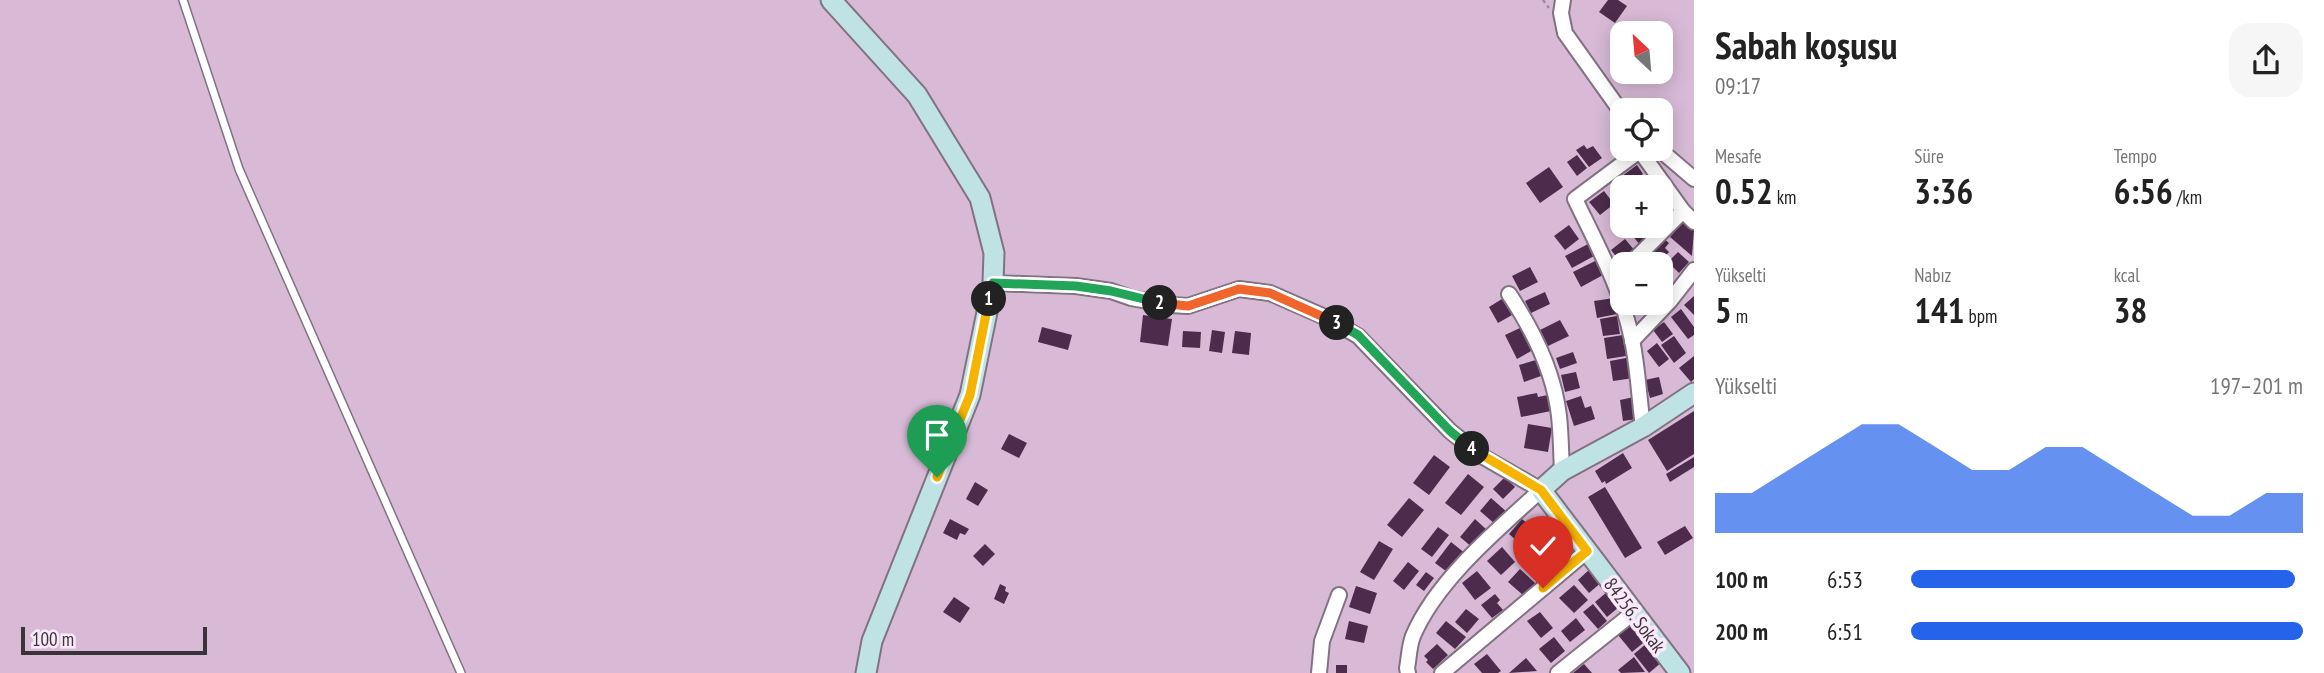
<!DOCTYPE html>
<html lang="tr">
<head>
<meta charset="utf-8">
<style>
  :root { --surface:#fff; --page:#f6f6f6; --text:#222; --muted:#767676; --accent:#2563eb }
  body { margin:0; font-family:"PT Sans Narrow",sans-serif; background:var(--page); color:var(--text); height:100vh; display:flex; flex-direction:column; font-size:26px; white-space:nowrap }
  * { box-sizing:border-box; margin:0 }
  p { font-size:23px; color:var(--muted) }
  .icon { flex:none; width:38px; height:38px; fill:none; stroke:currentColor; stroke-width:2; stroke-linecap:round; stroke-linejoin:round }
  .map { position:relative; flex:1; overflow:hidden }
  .sheet { display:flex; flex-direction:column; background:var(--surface); width:630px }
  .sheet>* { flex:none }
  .needle { width:46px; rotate:334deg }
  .buttons { position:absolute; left:1610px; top:21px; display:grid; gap:14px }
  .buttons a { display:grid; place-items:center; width:63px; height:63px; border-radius:14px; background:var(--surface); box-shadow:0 4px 18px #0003; font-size:35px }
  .scale { position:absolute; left:21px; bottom:18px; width:186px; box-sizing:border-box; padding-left:7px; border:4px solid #3a343a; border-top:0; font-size:19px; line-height:24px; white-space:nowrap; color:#3a343a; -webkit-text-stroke:5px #fbe9fa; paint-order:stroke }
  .pin { position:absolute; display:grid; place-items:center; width:60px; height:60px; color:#fff; margin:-72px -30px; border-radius:50% 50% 50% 0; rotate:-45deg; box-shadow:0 0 7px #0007 }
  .pin .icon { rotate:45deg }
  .km { position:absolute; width:35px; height:35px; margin:-18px; border-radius:50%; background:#222; color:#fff; font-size:19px; line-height:35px; text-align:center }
  .round { display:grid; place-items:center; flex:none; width:74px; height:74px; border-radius:21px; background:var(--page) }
  .head { display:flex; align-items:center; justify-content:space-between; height:119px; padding:0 21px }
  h1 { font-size:38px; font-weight:700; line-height:52px }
  .metrics { display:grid; grid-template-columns:repeat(3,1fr); gap:10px; height:119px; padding:7px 21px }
  .metrics div { display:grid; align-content:center }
  .metrics b { font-size:35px; font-weight:700 }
  .metrics small { font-size:19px; font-weight:400 }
  .metrics p { font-size:19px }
  .chart { height:196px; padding:14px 21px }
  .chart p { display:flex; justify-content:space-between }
  .chart svg { width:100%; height:126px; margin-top:7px; fill:var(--accent); opacity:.7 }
  ul { padding:0 21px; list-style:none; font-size:23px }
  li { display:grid; grid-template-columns:112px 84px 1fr; align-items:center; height:52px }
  li i { height:18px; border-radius:9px; background:var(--accent) }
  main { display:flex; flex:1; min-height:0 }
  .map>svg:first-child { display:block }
</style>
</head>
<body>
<main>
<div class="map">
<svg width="1694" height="673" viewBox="0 0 1694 673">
  <rect width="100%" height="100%" fill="#eedcec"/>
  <path fill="#d8bad6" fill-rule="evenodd" d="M0,0H1694V673H0ZM1622,33H1661V72H1622ZM1622,110H1661V149H1622ZM1622,187H1661V226H1622ZM1622,264H1661V303H1622Z"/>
  <g fill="#4d2b4c">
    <polygon points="1608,0 1618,0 1627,6 1615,23 1599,12"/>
    <polygon points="1584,145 1587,149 1593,146 1602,158 1589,167 1576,150"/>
    <polygon points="1577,155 1587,168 1577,176 1567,162"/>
    <polygon points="1637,165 1643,174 1636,179 1642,187 1625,187 1618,179"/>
    <polygon points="1549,167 1563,187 1540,203 1526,183"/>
    <polygon points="1604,191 1614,204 1600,215 1589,202"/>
    <polygon points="1661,198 1674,214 1661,225"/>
    <polygon points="1684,221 1694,230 1692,256 1670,237"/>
    <polygon points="1569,225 1579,239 1565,250 1554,236"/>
    <polygon points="1629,226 1647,226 1652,232 1641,241 1644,244 1641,246 1626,228"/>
    <polygon points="1663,238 1669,243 1665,248 1669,252 1661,261 1651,252"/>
    <polygon points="1625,239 1636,252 1622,264 1611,250"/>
    <polygon points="1588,244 1594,256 1572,268 1565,256"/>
    <polygon points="1678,252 1689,262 1679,273 1668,262"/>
    <polygon points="1649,253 1660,263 1639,264"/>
    <polygon points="1595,261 1603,275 1581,287 1573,272"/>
    <polygon points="1530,267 1538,282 1520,291 1512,276"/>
    <polygon points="1661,269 1670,280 1661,291"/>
    <polygon points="1545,292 1550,304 1531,313 1525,301"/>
    <polygon points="1694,296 1694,315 1684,305"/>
    <polygon points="1614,298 1617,314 1597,318 1594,301"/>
    <polygon points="1502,299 1512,315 1498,323 1489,307"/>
    <polygon points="1681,309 1694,327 1694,335 1688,339 1671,317"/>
    <polygon points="1143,315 1172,319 1168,346 1140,342"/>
    <polygon points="1617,316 1620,334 1603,336 1600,319"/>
    <polygon points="1560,320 1569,336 1548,346 1540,330"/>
    <polygon points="1664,322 1673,334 1662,342 1653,330"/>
    <polygon points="1042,327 1072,335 1068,350 1038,342"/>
    <polygon points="1522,327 1533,350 1517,359 1505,335"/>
    <polygon points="1212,330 1225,332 1222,353 1209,351"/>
    <polygon points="1183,331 1201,332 1200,348 1182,347"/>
    <polygon points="1235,331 1251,333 1249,355 1232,353"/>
    <polygon points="1623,335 1626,356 1607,359 1604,338"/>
    <polygon points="1674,336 1686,353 1674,363 1661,345"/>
    <polygon points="1657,343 1669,359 1659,367 1647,351"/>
    <polygon points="1573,352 1577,363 1560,369 1556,358"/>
    <polygon points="1694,356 1694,379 1691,382 1679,368"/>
    <polygon points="1631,357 1634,378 1613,381 1610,361"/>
    <polygon points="1536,360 1541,376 1524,382 1519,365"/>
    <polygon points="1576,372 1580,388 1565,392 1561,375"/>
    <polygon points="1659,377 1663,394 1650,398 1645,380"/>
    <polygon points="1537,393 1538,397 1548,395 1551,411 1521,417 1517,397"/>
    <polygon points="1581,396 1585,408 1591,406 1595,419 1574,426 1566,401"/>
    <polygon points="1634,397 1637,419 1623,421 1620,400"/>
    <polygon points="1694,411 1694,454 1667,471 1648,440"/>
    <polygon points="1528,424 1552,428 1548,452 1524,448"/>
    <polygon points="1009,434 1027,443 1019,458 1001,449"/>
    <polygon points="1623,453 1632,468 1606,484 1605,481 1602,483 1595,471"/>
    <polygon points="1434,455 1450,467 1429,495 1413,483"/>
    <polygon points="1694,457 1694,467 1670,482 1666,474"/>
    <polygon points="1468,474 1484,487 1461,515 1445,503"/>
    <polygon points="1505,477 1515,487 1503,499 1493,489"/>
    <polygon points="975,482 988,490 978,506 966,499"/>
    <polygon points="1605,487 1642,548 1625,558 1588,497"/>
    <polygon points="1409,498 1424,510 1402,537 1387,525"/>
    <polygon points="1491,498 1507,512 1496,525 1480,511"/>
    <polygon points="950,519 969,529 965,535 960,533 957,540 943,533"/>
    <polygon points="1475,519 1488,531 1473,548 1460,537"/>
    <polygon points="1522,519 1536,531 1523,546 1509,534"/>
    <polygon points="1685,526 1693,538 1665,555 1657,542"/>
    <polygon points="1438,527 1449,535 1432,557 1421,549"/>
    <polygon points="1379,541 1393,549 1374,580 1360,572"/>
    <polygon points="1451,542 1466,554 1450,574 1435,563"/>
    <polygon points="985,544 995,554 983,566 973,556"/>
    <polygon points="1502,547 1515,562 1501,575 1487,561"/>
    <polygon points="1538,556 1555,570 1545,582 1528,568"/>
    <polygon points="1408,562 1419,571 1404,590 1393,581"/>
    <polygon points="1591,568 1603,581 1589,593 1578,580"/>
    <polygon points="1520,569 1535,583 1524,596 1508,582"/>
    <polygon points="1477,571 1491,588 1475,600 1462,583"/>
    <polygon points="1426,572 1434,578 1424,591 1416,585"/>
    <polygon points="1000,584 1006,587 1005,591 1009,593 1004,604 994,599"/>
    <polygon points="1574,585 1588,600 1574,613 1559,598"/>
    <polygon points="1356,586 1377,593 1370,614 1349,607"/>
    <polygon points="1607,592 1619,607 1607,617 1595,602"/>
    <polygon points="1495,594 1500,600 1497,603 1503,610 1492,618 1481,605"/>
    <polygon points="954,597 970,608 960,623 943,612"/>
    <polygon points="1593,604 1607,621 1598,629 1583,612"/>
    <polygon points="1466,609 1479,619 1467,633 1455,622"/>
    <polygon points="1540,612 1553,628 1541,638 1527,621"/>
    <polygon points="1576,618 1585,630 1570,642 1561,631"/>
    <polygon points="1349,621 1368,626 1364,643 1345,639"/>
    <polygon points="1446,621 1466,637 1455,649 1436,633"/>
    <polygon points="1634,622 1648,639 1632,652 1618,635"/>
    <polygon points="1554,637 1565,651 1551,663 1539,649"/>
    <polygon points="1647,643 1662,662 1649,673 1634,654"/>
    <polygon points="1437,644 1448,655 1433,669 1426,662 1428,660 1424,656"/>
    <polygon points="1487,654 1501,671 1498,673 1482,673 1474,664"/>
    <polygon points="1634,657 1645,672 1621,673 1618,670"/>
    <polygon points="1526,658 1537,671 1509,673"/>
    <polygon points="1584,664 1592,673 1573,673"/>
    <rect x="1336" y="665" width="11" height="8"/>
  </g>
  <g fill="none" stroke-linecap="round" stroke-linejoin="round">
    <defs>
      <polyline id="lane" points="183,0 239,169 461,673"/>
      <g id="street">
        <polyline points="1563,0 1561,13 1565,33 1622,113"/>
        <path d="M1642,149L1575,199C1597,245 1622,290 1632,340C1638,368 1639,398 1643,427"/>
        <polyline points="1659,149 1694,179"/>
        <polyline points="1640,151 1683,211 1694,222"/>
        <polyline points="1630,264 1683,211"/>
        <path d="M993,283L1076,286L1111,291L1131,298L1170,305L1188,306L1239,289L1270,293L1327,318L1358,336L1450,431L1480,455L1541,490C1497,530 1436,581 1413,636C1409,646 1409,658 1407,668L1408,673"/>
        <path d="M1509,294C1533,330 1554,372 1559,416C1561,434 1561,453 1562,471"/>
        <polyline points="1632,341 1670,301 1694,270"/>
        <polyline points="1319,673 1322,641 1339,595"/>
        <polyline points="1442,673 1587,551"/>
        <polyline points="1558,673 1633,613"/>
      </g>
      <g id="secondary">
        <polyline points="831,0 917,95 980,198 994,253 993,283 970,395 872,641 866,673"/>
        <polyline points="1680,673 1541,490 1562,471 1643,427 1694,393"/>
      </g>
    </defs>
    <use href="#lane" stroke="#827281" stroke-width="10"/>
    <use href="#street" stroke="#827281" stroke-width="18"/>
    <use href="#secondary" stroke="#827281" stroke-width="23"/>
    <polyline stroke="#9a8e99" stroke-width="2.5" stroke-dasharray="3.5 3.5" stroke-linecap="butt" points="1543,0 1549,8"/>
    <use href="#lane" stroke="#fff" stroke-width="7"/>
    <use href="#street" stroke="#fff" stroke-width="14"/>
    <use href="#secondary" stroke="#bfe2e5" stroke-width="19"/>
  </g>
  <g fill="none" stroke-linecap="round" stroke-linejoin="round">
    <defs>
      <polyline id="split-1" points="937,477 970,395 989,299"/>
      <polyline id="split-2" points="989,299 993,283 1076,286 1111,291 1160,303"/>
      <polyline id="split-3" points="1160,303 1188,306 1239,289 1270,293 1337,323"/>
      <polyline id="split-4" points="1337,323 1358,335 1450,431 1472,449"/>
      <polyline id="split-5" points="1472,449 1541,490 1587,551 1543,588"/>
    </defs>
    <use href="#split-1" stroke="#fff" stroke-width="14"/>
    <use href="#split-2" stroke="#fff" stroke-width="14"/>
    <use href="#split-3" stroke="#fff" stroke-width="14"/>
    <use href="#split-4" stroke="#fff" stroke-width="14"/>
    <use href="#split-5" stroke="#fff" stroke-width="14"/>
    <use href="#split-1" stroke="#f5b400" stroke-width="9"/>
    <use href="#split-2" stroke="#22a559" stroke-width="9"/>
    <use href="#split-3" stroke="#f0652b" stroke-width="9"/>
    <use href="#split-4" stroke="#22a559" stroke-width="9"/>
    <use href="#split-5" stroke="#f5b400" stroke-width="9"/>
  </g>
  <g text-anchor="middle" stroke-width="7" stroke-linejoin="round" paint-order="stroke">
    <g font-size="19" fill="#3a343a" stroke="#fbe9fa">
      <text transform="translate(1635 615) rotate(53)" y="7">84256. Sokak</text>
    </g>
  </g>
</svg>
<div class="buttons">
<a><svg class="needle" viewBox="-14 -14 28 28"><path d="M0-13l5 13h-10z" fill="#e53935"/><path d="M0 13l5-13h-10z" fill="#767676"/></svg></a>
<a><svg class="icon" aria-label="locate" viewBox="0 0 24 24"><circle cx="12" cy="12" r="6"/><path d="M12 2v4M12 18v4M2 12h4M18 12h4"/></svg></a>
<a>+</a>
<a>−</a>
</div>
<div class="scale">100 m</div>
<div class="pin" style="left:937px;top:477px;background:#1e9e55"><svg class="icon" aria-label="arrive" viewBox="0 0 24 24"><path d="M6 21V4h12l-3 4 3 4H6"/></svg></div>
<div class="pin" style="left:1543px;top:588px;background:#d93025"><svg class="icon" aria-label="check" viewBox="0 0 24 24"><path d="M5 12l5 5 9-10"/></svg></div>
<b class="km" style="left:989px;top:299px">1</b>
<b class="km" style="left:1160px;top:303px">2</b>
<b class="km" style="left:1337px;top:323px">3</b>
<b class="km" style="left:1472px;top:449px">4</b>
</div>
<section class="sheet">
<div class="head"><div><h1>Sabah koşusu</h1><p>09:17</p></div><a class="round"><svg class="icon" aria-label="share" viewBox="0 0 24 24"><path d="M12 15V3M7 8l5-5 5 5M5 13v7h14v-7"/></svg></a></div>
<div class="metrics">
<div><p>Mesafe</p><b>0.52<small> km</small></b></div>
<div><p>Süre</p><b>3:36</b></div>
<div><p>Tempo</p><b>6:56<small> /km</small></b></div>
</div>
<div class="metrics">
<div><p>Yükselti</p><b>5<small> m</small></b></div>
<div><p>Nabız</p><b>141<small> bpm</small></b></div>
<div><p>kcal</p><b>38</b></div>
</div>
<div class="chart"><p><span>Yükselti</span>197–201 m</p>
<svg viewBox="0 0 160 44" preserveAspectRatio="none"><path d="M0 44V30L10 30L20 22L30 14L40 6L50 6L60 14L70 22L80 22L90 14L100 14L110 22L120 30L130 38L140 38L150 30L160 30V44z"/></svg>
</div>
<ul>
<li><b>100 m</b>6:53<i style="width:98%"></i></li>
<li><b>200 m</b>6:51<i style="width:100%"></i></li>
</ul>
</section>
</main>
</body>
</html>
